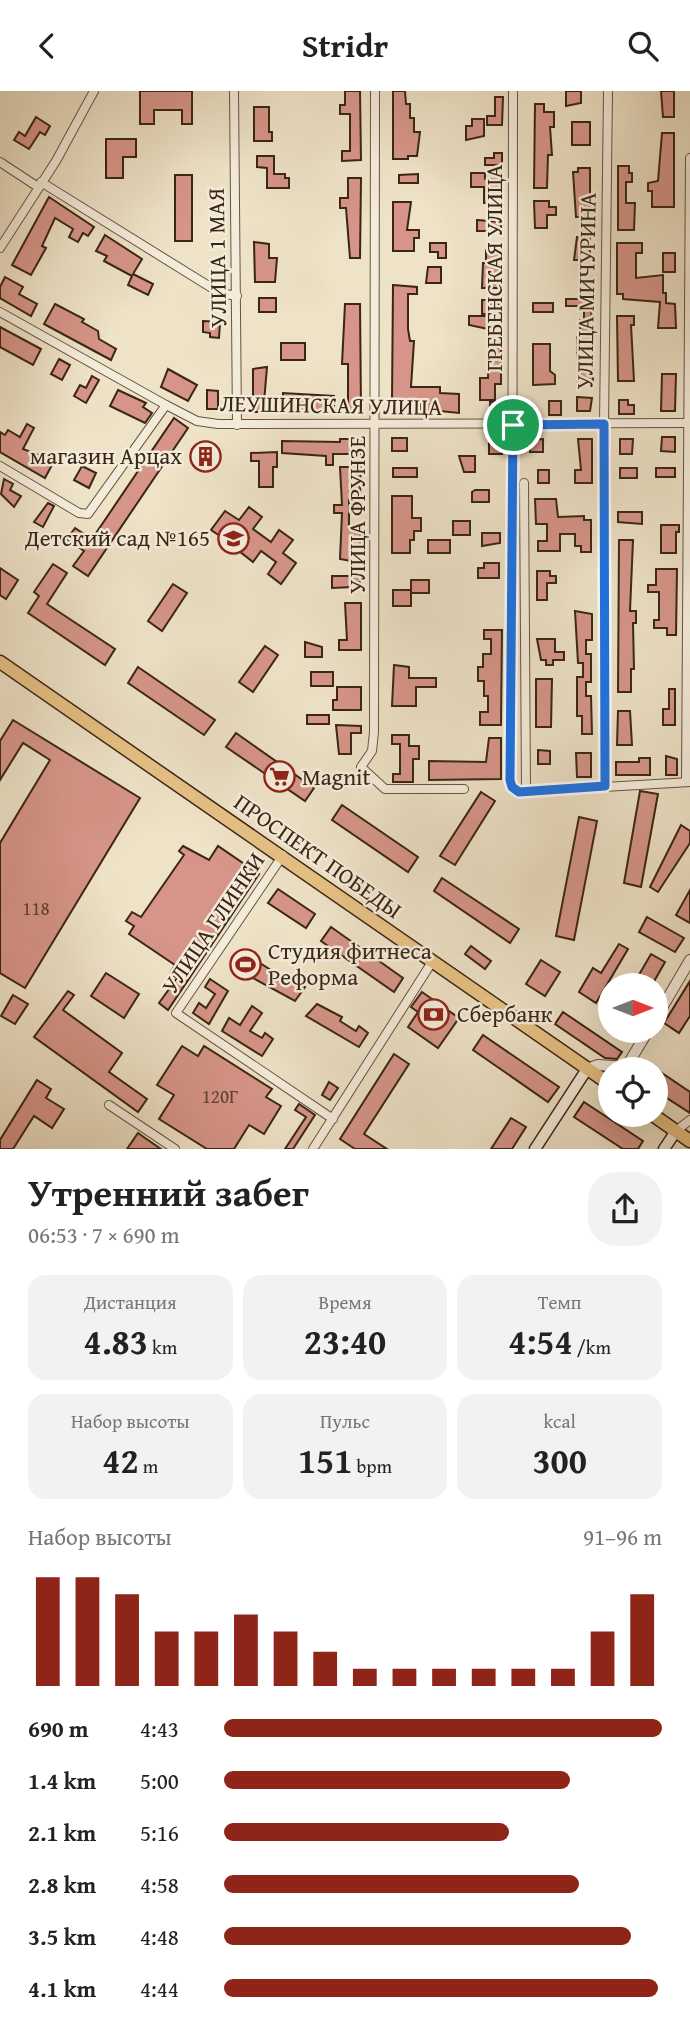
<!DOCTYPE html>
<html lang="ru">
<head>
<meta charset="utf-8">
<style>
  :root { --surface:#fff; --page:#f2f2f2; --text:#222; --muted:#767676; --accent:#8f2418 }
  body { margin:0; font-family:"Gentium Book Plus",serif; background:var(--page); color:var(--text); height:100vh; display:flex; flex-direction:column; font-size:26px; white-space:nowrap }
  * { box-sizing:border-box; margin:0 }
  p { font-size:23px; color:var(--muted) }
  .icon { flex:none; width:38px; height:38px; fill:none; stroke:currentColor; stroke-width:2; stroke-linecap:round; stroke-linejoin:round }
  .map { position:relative; height:1058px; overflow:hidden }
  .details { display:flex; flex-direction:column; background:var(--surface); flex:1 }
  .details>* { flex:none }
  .needle { width:46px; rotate:90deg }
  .buttons { position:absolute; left:598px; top:882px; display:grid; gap:14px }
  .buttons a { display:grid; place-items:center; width:70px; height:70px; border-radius:50%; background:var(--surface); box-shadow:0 7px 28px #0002; font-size:35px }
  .pin { position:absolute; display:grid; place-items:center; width:60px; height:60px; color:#fff; margin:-30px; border:4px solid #fff; border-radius:50%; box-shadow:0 2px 7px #0007 }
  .round { display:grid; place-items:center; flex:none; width:74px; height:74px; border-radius:28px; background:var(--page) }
  .head { display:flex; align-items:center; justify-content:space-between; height:119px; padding:0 28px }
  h1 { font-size:38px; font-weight:800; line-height:52px }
  .metrics { display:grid; grid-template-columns:repeat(3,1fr); gap:10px; height:119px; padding:7px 28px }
  .metrics div { display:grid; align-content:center; border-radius:18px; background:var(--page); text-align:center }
  .metrics b { font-size:35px; font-weight:800 }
  .metrics small { font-size:19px; font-weight:400 }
  .metrics p { font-size:19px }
  .chart { height:196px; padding:14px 28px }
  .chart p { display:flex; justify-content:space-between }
  .chart svg { width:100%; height:126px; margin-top:7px; stroke:var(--accent); stroke-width:6 }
  ul { padding:0 28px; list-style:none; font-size:23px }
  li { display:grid; grid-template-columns:112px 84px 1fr; align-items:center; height:52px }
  li i { height:18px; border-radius:9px; background:var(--accent) }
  header { display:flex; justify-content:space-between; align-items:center; height:91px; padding:0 28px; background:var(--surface); font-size:32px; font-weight:800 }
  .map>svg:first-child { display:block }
</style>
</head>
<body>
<header><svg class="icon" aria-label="back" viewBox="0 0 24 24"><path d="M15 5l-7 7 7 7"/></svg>Stridr<svg class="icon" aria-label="search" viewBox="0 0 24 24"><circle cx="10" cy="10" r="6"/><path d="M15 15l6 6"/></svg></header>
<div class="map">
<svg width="690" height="1058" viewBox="0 0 690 1058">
  <rect width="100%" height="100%" fill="#eee2c7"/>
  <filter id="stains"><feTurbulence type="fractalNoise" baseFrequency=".00286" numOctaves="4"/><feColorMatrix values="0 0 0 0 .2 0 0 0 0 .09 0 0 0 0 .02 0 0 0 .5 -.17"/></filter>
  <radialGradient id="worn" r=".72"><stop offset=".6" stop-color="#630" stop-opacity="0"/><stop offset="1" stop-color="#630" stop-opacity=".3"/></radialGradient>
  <g fill="#d69588" stroke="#3a2516" stroke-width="2">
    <polygon points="140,0 192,0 192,33 182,33 182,19 154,19 154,33 140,33"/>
    <polygon points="345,0 360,0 361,69 342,70 342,60 350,60 350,23 340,23 340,14 345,14"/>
    <polygon points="393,0 405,0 406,13 410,13 410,27 414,27 414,41 420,41 417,65 408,65 408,68 393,68"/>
    <polygon points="566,0 581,0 581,12 566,15"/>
    <polygon points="661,0 674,0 674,26 663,26"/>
    <polygon points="495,6 503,6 502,34 487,34 487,25 495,25"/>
    <polygon points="535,13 544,13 544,21 554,21 554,36 550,36 552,64 548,64 547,97 534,97"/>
    <polygon points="254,16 269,16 269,41 272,41 272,50 254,50"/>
    <polygon points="36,26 50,35 45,44 40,41 29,58 14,49 19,41 25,45"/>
    <polygon points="472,28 484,28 484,45 466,49 466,35 472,35"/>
    <rect x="572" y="31" width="18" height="23"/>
    <polygon points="662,42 674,42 674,116 652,116 652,100 648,100 648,92 658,90"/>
    <polygon points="106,48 136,48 136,66 123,66 123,87 106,87"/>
    <polygon points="494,62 502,62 502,74 485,74 485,67 494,67"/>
    <polygon points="257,65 274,65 274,83 285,83 285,87 289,87 289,97 267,97 267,77 257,76"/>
    <polygon points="618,75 629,75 629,82 632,82 632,91 626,91 626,112 635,112 634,139 618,139"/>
    <polygon points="578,77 590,77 590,126 576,126 573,81 578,81"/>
    <polygon points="471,82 485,82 485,88 501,89 502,112 484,112 484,96 471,96"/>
    <polygon points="418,83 418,92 399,92 399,84"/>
    <rect x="175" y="84" width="17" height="66"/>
    <polygon points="348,87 361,87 360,167 350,167 346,117 340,117 340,107 348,107"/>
    <polygon points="49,106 94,136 88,145 83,142 78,151 69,146 73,138 55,127 42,155 46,157 31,184 12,174"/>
    <polygon points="534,110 549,110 549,116 556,116 556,124 547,124 547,137 535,137"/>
    <polygon points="393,111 411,111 407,139 419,139 419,147 414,147 414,160 393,160"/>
    <polygon points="477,129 501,131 501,140 477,140"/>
    <polygon points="583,139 590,139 590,169 574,169 577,146 583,146"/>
    <polygon points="105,144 142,168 133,183 153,193 148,204 128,194 132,185 104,170 107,165 96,160"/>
    <polygon points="254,151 269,153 269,167 277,167 275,191 255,191"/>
    <polygon points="430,152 446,152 446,167 438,167 438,161 430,161"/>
    <polygon points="617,152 642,152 642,162 636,162 636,187 663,184 663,202 666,202 666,212 675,213 676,237 658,237 660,211 623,208 623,203 617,203"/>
    <polygon points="491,155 501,155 502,197 482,197 483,172 486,172 486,159 491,159"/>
    <rect x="663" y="162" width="12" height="19"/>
    <polygon points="428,176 441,176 441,192 426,192"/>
    <polygon points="5,186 23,196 19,203 37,213 31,225 0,207 0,196"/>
    <polygon points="393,194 417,196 417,203 408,203 408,238 410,250 414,250 411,296 440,296 440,302 459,303 459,322 420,318 420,310 392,310"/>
    <rect x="259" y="207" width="17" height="14"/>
    <polygon points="566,208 591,208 593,293 577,293 577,246 580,246 580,229 584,229 584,215 566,215"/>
    <polygon points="482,209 489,209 489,213 501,213 501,223 482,223"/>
    <rect x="533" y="212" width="20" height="9"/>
    <polygon points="55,213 84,228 82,231 98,240 99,248 116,258 111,269 44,233"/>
    <polygon points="345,213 360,213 361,319 348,319 348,273 342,273"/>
    <polygon points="469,225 488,225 488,238 469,234"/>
    <polygon points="617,225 634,225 634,234 631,234 634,290 618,290"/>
    <polygon points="203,230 220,231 219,247 210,246 210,242 203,241"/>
    <polygon points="0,236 41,258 33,274 0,256"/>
    <rect x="281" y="252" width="24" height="17"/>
    <polygon points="533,253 550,253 550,280 555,284 555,293 533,294"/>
    <polygon points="489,254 501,257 501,293 495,293 495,309 480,309 480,287 488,287"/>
    <polygon points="59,268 70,274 62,289 51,283"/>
    <polygon points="267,276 264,311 283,311 283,302 334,305 334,320 253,321 253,278"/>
    <polygon points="168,278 197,294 188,310 161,296"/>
    <polygon points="662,283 676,283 675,320 661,320"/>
    <polygon points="92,285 99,289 86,312 74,305 80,294 86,297"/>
    <polygon points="118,299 146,312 143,316 152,322 145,332 110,315"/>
    <polygon points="207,299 218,300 218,318 207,318"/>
    <polygon points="577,306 592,307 590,320 577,320"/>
    <polygon points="619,309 628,309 628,314 634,314 634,323 619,323"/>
    <rect x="549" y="310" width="12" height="14"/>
    <rect x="490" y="311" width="12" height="12"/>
    <polygon points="174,327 188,337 88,485 73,475 84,460 67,448 75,437 92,448"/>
    <polygon points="27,333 34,337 23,358 54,370 45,387 0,361 0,341 5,344 8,339 20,346"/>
    <polygon points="662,346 675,346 675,361 661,360"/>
    <rect x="392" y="347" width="15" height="13"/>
    <polygon points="340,348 361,348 360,409 349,409 349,438 360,438 360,468 356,471 340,468 342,422 334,422 334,414 342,414 340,376 352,376 352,363 333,363 333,374 326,374 326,365 282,362 282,350 340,351"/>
    <polygon points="543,348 543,361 530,361 530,349"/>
    <polygon points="578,348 592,348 592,392 575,392 575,379 581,379"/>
    <polygon points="620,348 633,348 632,363 620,363"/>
    <rect x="489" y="351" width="13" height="12"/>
    <polygon points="203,356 214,363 207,374 196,367"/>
    <polygon points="277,361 277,376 273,376 273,396 259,396 259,370 251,370 251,362"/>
    <polygon points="459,365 475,365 475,381 464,381"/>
    <polygon points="82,375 96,382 89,397 74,389"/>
    <rect x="393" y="377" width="24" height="9"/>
    <rect x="620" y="377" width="17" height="10"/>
    <rect x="656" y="377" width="19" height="9"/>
    <rect x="538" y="379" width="11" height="13"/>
    <polygon points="4,388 13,393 10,399 21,405 14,416 1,403"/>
    <polygon points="475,399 489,399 489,411 472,411 472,401"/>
    <polygon points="392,405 412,405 412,427 421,427 421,440 414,440 414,449 410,449 410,462 392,462"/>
    <polygon points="535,408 556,408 558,426 584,425 584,429 591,429 591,461 581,461 581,455 575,455 575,443 560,443 560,460 538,460 538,450 547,450 547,433 536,433"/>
    <polygon points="48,412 54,415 43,436 34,431"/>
    <polygon points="249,416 262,426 253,438 271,451 279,439 293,449 283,462 296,472 281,493 268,483 276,471 261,460 253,471 239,460 249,447 235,437 226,449 211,439 225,420 239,429"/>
    <polygon points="618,421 642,421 642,433 618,431"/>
    <rect x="453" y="430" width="17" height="14"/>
    <polygon points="661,434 679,434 679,441 676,441 676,462 661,462"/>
    <polygon points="482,442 500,442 500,452 482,455"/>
    <rect x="428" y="449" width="22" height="13"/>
    <polygon points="619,449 633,449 630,520 636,520 636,532 633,532 634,578 631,578 631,601 618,601"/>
    <polygon points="484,472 499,472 499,487 478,487 478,477 484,477"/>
    <polygon points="53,473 67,482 47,513 115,558 105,574 28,522 39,505 34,501"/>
    <polygon points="0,477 18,489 6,508 0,504"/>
    <polygon points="656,478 677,478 676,544 667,544 667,537 654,537 654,529 659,529 659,501 648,501 648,494 656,494"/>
    <polygon points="537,480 550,480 550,485 556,485 556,492 547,492 547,509 537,509"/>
    <polygon points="332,485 360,485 360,491 353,491 353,496 332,497"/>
    <rect x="411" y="489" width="18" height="13"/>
    <polygon points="173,493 187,502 162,540 148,530"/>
    <rect x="393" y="499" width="18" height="16"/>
    <polygon points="345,512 361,512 361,559 339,559 339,549 347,549"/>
    <polygon points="575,520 592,523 592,549 586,549 586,563 591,563 591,591 586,591 586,605 591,605 592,643 582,643 582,625 577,625 577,586 583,586 583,572 578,572"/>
    <polygon points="484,539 502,539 501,634 480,634 480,621 488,621 488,605 484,605 484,590 478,590 478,576 483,576 483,563 491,563 491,548 484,548"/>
    <polygon points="537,548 555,548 555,561 564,561 564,569 553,569 553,574 546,574 546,569 541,569"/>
    <polygon points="305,551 322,556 322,566 305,566"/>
    <polygon points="265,555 278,564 253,601 239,591"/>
    <polygon points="394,574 409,576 409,587 436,587 436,596 416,596 416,615 392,615"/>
    <polygon points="138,576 215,629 204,644 128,592"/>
    <rect x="311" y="581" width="22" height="14"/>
    <polygon points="536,588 552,588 551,636 536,636"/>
    <polygon points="337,596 361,596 361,619 333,619 333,609 337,609"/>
    <polygon points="669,598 675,598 675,634 663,634 663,618 669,618"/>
    <polygon points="618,620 630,620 632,654 617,654"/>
    <rect x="307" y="624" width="22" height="9"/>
    <polygon points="13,629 140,707 25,897 0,882 0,752 50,669 23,652 0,689 0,650"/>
    <polygon points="336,634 361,635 361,642 351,642 351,663 339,663"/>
    <polygon points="236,642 314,697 305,710 226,656"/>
    <polygon points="392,644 409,644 409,655 419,655 419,668 413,668 413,691 393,691 393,683 400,683 400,653 392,653"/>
    <polygon points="489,647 501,647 501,688 429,689 429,670 486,671"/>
    <polygon points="538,659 550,660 550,673 538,673"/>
    <polygon points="576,662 591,662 591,686 577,686"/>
    <polygon points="666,665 677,668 677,684 666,684"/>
    <polygon points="639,667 650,667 650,684 616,684 616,671 639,671"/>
    <polygon points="640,700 658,703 641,796 624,792"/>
    <polygon points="481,701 495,710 455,774 440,765"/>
    <polygon points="342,714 418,766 408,781 332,729"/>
    <polygon points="579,726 597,730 574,849 556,845"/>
    <polygon points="681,734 690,740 690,752 658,801 650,796"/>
    <polygon points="183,755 209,769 218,755 259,783 168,919 159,912 177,887 170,882 175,874 129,843 134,835 126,830 132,821 141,826 184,764 179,760"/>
    <polygon points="442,787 519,838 510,852 434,800"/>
    <polygon points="278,798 315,823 306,837 268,812"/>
    <polygon points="690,799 690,832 676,824"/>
    <polygon points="647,826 684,847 675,861 639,841"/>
    <polygon points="331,836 403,887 394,901 321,850"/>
    <polygon points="619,853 628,858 596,912 579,901 593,877 601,882"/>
    <polygon points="471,855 491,870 485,878 465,863"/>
    <polygon points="246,863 291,892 293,888 305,896 295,910 233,876"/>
    <polygon points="651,863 665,871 652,894 633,894"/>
    <polygon points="541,869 560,881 545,905 526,893"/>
    <polygon points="106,882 139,903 124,927 91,905"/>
    <polygon points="210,888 228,900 209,933 193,922 199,912 206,917 215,903 205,896"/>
    <polygon points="690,890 690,925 679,942 664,932"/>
    <polygon points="68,900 74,904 63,919 122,962 109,981 147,1008 138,1021 34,946"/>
    <polygon points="422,901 459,927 438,957 408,936 418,921 411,916"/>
    <polygon points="13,904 28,913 15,933 1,925"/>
    <polygon points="317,913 342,926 340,930 356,940 359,935 368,942 359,956 306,925"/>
    <polygon points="252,915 262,922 250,940 262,947 265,942 273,948 262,965 222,940 229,927 240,934"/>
    <polygon points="563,921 622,961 617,968 605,967 555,933"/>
    <polygon points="483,944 559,996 548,1011 473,959"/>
    <polygon points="182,955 198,965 204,955 272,998 266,1006 281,1015 264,1043 249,1034 234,1058 207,1058 159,1028 174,1004 157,994"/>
    <polygon points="394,963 409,973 364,1043 387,1058 355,1058 340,1048"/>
    <polygon points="656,978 690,1001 690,1022 656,1000"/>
    <polygon points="37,989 51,998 46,1007 64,1018 52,1037 34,1025 13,1058 0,1058 0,1049"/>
    <polygon points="329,991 338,997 330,1009 322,1004"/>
    <polygon points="584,1011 643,1050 638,1058 623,1058 574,1026"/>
    <polygon points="299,1013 315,1024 293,1058 285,1058 306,1026 295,1019"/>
    <polygon points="511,1027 526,1036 512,1058 491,1058"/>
    <polygon points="138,1042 145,1047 161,1058 127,1058"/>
  </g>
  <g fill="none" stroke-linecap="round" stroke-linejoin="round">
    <defs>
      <g id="minor">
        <polyline points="234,0 237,334"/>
        <polyline points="375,0 374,641 372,660 361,676 385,698 464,698"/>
        <polyline points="513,0 512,696 519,701 690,691"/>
        <polyline points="0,71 38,96"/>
        <polyline points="41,91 220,202 237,205"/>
        <polyline points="0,157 56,70 94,0"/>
        <polyline points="0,221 166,314 197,330 218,333 690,332"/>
        <polyline points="0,375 79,422 88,423 166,314"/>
        <polyline points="524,392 526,700"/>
        <polyline points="686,691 690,67"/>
        <polyline points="605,695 604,333 608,0"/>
        <polyline points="283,764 176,922 333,1028"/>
        <polyline points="109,1014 175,1058"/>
        <polyline points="676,1040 690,1029"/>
        <polyline points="313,1058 432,871"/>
      </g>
      <g id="tertiary">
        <polyline points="656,927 690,869"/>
        <polyline points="587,978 598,974 626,976"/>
        <polyline points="625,978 648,940"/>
      </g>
      <g id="secondary">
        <polyline points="535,1058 587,978"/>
        <polyline points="664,1058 676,1040"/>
      </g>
      <g id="primary">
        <polyline points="0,571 611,994"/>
        <polyline points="653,1024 690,1050"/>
      </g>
    </defs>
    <use href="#minor" stroke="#675442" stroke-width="10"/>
    <use href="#tertiary" stroke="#675442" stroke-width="12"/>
    <use href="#secondary" stroke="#3a2516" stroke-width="13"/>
    <use href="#primary" stroke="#3a2516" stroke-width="15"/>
    <use href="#minor" stroke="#f4ecdb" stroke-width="8"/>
    <use href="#tertiary" stroke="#f4ecdb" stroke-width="10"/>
    <use href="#secondary" stroke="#f4ecdb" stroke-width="10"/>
    <use href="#primary" stroke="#e7c184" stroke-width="12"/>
  </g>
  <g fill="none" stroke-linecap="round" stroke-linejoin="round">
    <defs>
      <polygon id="route" points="604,333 605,695 519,701 512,696 510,689 513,334"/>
    </defs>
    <use href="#route" stroke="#fff" stroke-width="14"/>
    <use href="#route" stroke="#1a73e8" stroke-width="9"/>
  </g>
  <defs>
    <symbol id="building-ring" viewBox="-11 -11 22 22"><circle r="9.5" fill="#f4ecdb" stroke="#8f2418" stroke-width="1.5"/><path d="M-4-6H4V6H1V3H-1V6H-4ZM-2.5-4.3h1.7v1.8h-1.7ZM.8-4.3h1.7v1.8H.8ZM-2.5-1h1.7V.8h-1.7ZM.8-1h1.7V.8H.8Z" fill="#8f2418"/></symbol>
    <symbol id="school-ring" viewBox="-11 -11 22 22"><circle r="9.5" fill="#f4ecdb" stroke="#8f2418" stroke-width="1.5"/><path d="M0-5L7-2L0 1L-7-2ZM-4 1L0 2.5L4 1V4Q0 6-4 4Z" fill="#8f2418"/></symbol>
    <symbol id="supermarket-ring" viewBox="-11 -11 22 22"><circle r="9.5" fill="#f4ecdb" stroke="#8f2418" stroke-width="1.5"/><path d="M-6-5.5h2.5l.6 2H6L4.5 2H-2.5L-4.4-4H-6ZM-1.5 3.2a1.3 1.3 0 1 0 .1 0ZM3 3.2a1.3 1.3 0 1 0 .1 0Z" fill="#8f2418"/></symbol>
    <symbol id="stadium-ring" viewBox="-11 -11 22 22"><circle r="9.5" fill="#f4ecdb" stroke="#8f2418" stroke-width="1.5"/><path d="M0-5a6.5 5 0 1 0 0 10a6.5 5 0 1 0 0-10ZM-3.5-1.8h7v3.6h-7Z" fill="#8f2418"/></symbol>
    <symbol id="bank-ring" viewBox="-11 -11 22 22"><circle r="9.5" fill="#f4ecdb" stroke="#8f2418" stroke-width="1.5"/><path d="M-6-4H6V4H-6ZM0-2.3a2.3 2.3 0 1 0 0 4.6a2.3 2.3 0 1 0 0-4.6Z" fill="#8f2418"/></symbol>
  </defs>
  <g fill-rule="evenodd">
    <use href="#building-ring" x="188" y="348" width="35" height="35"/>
    <use href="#school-ring" x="216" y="430" width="35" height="35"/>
    <use href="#supermarket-ring" x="262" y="668" width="35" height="35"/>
    <use href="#stadium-ring" x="228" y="856" width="35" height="35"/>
    <use href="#bank-ring" x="416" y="906" width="35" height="35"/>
  </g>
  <g text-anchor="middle" stroke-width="5" stroke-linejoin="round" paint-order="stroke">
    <g font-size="19" fill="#614132">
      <text x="36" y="824">118</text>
      <text x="220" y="1012">120Г</text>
    </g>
    <g font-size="23" fill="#3a2516" stroke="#f4ecdb">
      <text transform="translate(217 167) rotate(-91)" y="8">УЛИЦА 1 МАЯ</text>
      <text transform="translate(494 177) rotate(-90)" y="8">ГРЕБЕНСКАЯ УЛИЦА</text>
      <text transform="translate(586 200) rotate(-89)" y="8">УЛИЦА МИЧУРИНА</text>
      <text transform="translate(331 314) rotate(1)" y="8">ЛЕУШИНСКАЯ УЛИЦА</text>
      <text transform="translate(357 424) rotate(-90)" y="8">УЛИЦА ФРУНЗЕ</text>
      <text transform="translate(318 765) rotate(35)" y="8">ПРОСПЕКТ ПОБЕДЫ</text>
      <text transform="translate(213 832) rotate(-56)" y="8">УЛИЦА ГЛИНКИ</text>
    </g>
    <g font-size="23" fill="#3a2516" stroke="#f4ecdb" text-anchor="start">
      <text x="182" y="373" text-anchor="end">магазин Арцах</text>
      <text x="210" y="455" text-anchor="end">Детский сад №165</text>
      <text x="302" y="694">Magnit</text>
      <text x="268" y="868">Студия фитнеса<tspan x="268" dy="26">Реформа</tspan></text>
      <text x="457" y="931">Сбербанк</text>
    </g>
  </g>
  <rect width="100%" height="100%" filter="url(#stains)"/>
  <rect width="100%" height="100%" fill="url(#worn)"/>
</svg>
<div class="buttons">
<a><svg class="needle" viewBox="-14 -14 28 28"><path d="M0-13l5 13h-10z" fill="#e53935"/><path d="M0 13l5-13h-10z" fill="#767676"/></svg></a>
<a><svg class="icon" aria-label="locate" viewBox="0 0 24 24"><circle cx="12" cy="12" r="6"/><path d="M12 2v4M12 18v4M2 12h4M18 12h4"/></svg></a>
</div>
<div class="pin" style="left:513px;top:334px;background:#1e9e55"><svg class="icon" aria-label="arrive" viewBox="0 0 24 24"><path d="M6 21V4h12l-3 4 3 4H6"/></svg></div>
</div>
<section class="details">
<div class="head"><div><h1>Утренний забег</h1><p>06:53 · 7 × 690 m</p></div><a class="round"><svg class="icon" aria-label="share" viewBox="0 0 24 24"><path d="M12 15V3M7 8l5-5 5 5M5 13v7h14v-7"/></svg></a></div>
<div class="metrics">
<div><p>Дистанция</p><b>4.83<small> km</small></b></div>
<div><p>Время</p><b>23:40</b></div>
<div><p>Темп</p><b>4:54<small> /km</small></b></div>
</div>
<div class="metrics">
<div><p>Набор высоты</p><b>42<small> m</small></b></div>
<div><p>Пульс</p><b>151<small> bpm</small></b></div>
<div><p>kcal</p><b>300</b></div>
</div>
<div class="chart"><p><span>Набор высоты</span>91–96 m</p>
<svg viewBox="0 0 160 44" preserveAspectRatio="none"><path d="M5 44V6M15 44V6M25 44V12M35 44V25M45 44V25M55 44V19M65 44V25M75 44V32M85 44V38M95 44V38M105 44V38M115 44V38M125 44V38M135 44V38M145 44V25M155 44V12"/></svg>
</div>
<ul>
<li><b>690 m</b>4:43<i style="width:100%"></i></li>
<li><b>1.4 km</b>5:00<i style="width:79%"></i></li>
<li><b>2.1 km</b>5:16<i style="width:65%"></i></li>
<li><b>2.8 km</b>4:58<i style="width:81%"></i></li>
<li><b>3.5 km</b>4:48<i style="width:93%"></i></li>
<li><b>4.1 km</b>4:44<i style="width:99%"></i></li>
</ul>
</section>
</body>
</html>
